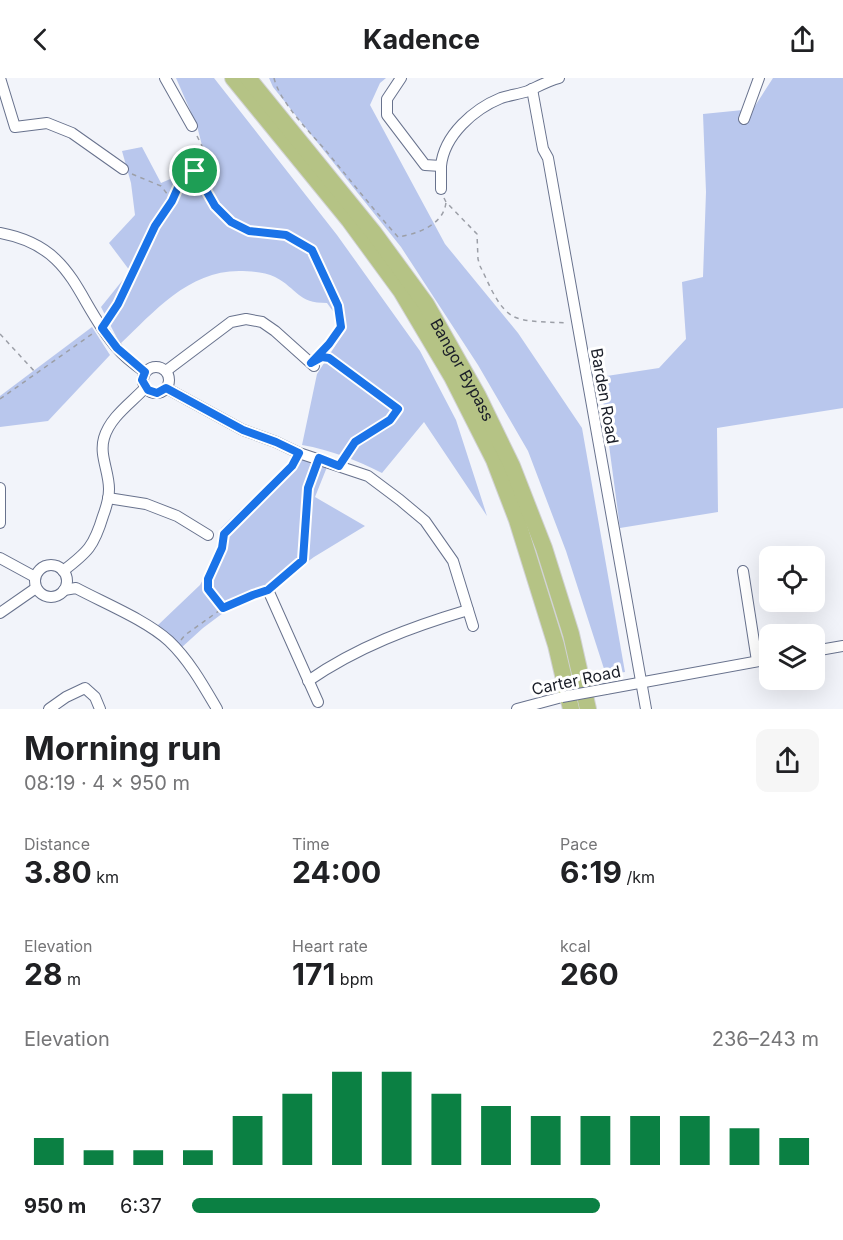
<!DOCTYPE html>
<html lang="en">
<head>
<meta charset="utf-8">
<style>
  :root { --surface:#fff; --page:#f6f6f6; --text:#202124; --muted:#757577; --accent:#0b8043 }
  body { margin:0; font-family:Inter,sans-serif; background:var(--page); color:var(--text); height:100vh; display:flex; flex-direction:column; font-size:22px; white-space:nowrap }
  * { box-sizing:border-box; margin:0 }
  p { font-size:20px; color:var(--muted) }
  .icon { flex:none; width:33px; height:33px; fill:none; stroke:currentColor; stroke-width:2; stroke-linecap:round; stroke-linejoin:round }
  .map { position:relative; height:631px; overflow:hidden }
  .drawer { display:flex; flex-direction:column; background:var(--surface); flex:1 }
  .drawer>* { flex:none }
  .controls { position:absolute; left:759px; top:468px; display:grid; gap:12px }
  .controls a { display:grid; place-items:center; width:66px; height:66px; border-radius:12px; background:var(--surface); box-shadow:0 6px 24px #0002; font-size:30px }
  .pin { position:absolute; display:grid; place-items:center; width:51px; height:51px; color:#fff; margin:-26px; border:3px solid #fff; border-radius:50%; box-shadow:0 2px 6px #0007 }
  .round { display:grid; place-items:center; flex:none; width:63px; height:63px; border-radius:12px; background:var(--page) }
  .summary { display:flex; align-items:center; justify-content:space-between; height:102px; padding:0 24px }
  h1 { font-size:33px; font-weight:700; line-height:45px }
  .figures { display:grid; grid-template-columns:repeat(3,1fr); gap:9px; height:102px; padding:6px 24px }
  .figures div { display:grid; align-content:center }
  .figures b { font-size:30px; font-weight:700 }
  .figures small { font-size:16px; font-weight:400 }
  .figures p { font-size:16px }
  .chart { height:168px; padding:12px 24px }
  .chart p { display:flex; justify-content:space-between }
  .chart svg { width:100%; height:108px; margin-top:6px; stroke:var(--accent); stroke-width:6 }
  ul { padding:0 24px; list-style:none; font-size:20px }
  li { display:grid; grid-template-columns:96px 72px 1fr; align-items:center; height:45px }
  li i { height:15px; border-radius:8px; background:var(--accent) }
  header { display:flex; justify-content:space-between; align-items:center; height:78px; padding:0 24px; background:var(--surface); font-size:27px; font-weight:700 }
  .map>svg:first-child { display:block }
</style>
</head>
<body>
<header><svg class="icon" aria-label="back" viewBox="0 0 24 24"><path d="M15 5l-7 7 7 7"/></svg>Kadence<svg class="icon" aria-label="share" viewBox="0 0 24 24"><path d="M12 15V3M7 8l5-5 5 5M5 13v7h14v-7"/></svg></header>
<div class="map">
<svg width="843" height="631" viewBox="0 0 843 631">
  <rect width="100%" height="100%" fill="#f2f4fa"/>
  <g fill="#b9c7ed">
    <path d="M176,0H214L337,157L420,273L456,342L487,438L424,344L382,395C356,382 331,372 302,367L317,296L346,251L327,225C297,225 298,211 275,199C265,194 250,193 239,193C188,193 154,234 120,266L101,229L130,193L109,165L135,137L131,105L122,73L142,69L161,105L189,93L205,79L197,48Z"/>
    <polygon points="269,0 386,0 380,5 370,27 445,166 518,255 582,350 625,594 606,597 566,473 528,373 478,287 401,169 273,9"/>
    <polygon points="773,0 843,0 843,330 717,350 718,434 620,450 600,299 659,290 686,261 682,204 703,199 706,114 703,36 753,31"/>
    <polygon points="92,249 110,277 48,343 0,349 0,318"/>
    <polygon points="298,380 327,389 315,419 365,448 314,479 264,516 227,532 203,550 181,570 157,548 200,507 213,483 221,450 255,417"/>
  </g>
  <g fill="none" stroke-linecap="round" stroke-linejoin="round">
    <defs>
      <g id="street">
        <polyline points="0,0 15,49 47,45 72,55 123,91"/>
        <polyline points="165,0 192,48"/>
        <path d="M401,0L387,21V37L425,87L441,88C444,57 474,31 501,20C510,17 520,16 528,13C539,8 548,3 559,0"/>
        <polyline points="532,11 543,71 548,80 646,631"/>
        <polyline points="744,41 759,0"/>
        <polyline points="441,111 441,88"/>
        <path d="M0,155C76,169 75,222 117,270C125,280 135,287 145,294"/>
        <circle cx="156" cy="302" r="13"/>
        <polyline points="166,293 231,244 246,241 262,244 275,253 314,288"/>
        <polyline points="166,310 243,352 276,364 299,375 368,398 400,422 425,443 453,483 473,548"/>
        <polyline points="0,410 0,445"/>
        <polyline points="108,420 146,426 177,438 208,457"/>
        <polyline points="0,480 35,499"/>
        <circle cx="51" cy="503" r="16"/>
        <path d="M63,493C88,474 94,468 103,438C106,430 109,420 109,411C109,393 99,377 104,360C110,339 131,325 145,310"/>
        <polyline points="743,493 757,583"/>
        <path d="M64,512L76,510C104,525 146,542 169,563C189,582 203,607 217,631"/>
        <polyline points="268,512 318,624"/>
        <polyline points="0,535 36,510"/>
        <polyline points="814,573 843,568"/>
        <path d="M308,603C357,569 411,549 468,532"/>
        <polyline points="606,611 770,581"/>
        <polyline points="49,631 66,619 85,610 95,619 100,631"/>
        <polyline points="517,631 562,619"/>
      </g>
      <g id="primary">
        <polyline points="233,0 349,142 401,213 452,299 494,382 517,442 556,567 571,631"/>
        <path id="s1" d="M248,0L374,155L426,226L478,318L512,388L544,470L571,556L588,631"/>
      </g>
    </defs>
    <use href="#street" stroke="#68728d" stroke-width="12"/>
    <use href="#primary" stroke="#d1d2d4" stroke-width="18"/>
    <g stroke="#9c9fa7" stroke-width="1.5" stroke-dasharray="4.5 4.5" stroke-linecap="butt">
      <path d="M274,0C280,25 310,54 327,74C351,103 373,131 398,159C417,156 444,147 446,124"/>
      <polyline points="197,58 210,84 195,93 215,128 231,144 249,153 286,157 312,172 338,228 341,248 318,278"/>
      <polyline points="132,96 161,108 172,122"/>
      <path d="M444,120L446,124L477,156L478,181L480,188C488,203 496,227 511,237C521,245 555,244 568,245"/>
      <polyline points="108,241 118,226 155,148 172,123 180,105 194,94"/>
      <polyline points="0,256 36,295"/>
      <polyline points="320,280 325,278 329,280 398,331 390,341 355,364 345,379"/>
      <polyline points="0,321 92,256"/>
      <polyline points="275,506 303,482 308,410 315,390"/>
      <polyline points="223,529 209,511 208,501 222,470 224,456 294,385"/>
      <polyline points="181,562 185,557 223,530 258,515"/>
    </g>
    <use href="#street" stroke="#fff" stroke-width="10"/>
    <use href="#primary" stroke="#b5c385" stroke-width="16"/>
    <defs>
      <polyline id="street-bridge" points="562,619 606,611"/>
    </defs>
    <use href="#street-bridge" stroke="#68728d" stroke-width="12" stroke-linecap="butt"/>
    <use href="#street-bridge" stroke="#fff" stroke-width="10"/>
  </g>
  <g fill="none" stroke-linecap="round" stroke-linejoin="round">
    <defs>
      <polygon id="route" points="195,93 215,128 231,144 249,153 286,157 312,172 338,228 341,249 329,266 311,285 322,279 329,280 398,331 390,342 355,364 339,388 319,380 308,410 303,482 268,512 253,517 223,530 208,511 208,501 222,470 224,456 292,388 299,375 276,364 243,352 166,310 157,315 148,312 142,302 145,294 117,270 102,250 118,226 155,148 172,123 180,105"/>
    </defs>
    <use href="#route" stroke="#fff" stroke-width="12"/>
    <use href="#route" stroke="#1a73e8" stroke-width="8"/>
  </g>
  <g text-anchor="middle" stroke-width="6" stroke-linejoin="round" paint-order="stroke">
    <g font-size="16" fill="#1a1e28" stroke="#fff">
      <text dy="6" stroke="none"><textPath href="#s1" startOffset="363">Bangor Bypass</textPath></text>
      <text transform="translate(605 318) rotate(80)" y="6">Barden Road</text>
      <text transform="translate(576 602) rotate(-12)" y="6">Carter Road</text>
    </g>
  </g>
</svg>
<div class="controls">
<a><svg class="icon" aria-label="locate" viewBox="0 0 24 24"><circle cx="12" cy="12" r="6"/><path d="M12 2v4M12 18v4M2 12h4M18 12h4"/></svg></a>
<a><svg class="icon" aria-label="layers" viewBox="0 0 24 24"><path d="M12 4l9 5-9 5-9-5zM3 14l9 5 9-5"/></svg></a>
</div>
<div class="pin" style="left:195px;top:93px;background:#1e9e55"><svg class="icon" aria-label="arrive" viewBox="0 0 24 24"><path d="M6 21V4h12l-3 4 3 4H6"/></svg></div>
</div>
<section class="drawer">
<div class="summary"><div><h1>Morning run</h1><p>08:19 · 4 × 950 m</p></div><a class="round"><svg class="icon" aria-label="share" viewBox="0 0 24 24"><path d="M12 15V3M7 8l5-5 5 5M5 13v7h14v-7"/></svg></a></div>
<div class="figures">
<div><p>Distance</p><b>3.80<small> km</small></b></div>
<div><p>Time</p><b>24:00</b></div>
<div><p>Pace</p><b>6:19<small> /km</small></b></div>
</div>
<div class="figures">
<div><p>Elevation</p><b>28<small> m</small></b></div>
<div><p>Heart rate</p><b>171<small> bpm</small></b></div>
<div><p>kcal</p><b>260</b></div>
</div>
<div class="chart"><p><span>Elevation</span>236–243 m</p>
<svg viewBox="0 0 160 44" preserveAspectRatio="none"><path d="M5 44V33M15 44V38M25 44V38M35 44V38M45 44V24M55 44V15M65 44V6M75 44V6M85 44V15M95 44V20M105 44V24M115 44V24M125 44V24M135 44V24M145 44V29M155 44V33"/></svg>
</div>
<ul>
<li><b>950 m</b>6:37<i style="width:65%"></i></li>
</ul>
</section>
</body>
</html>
